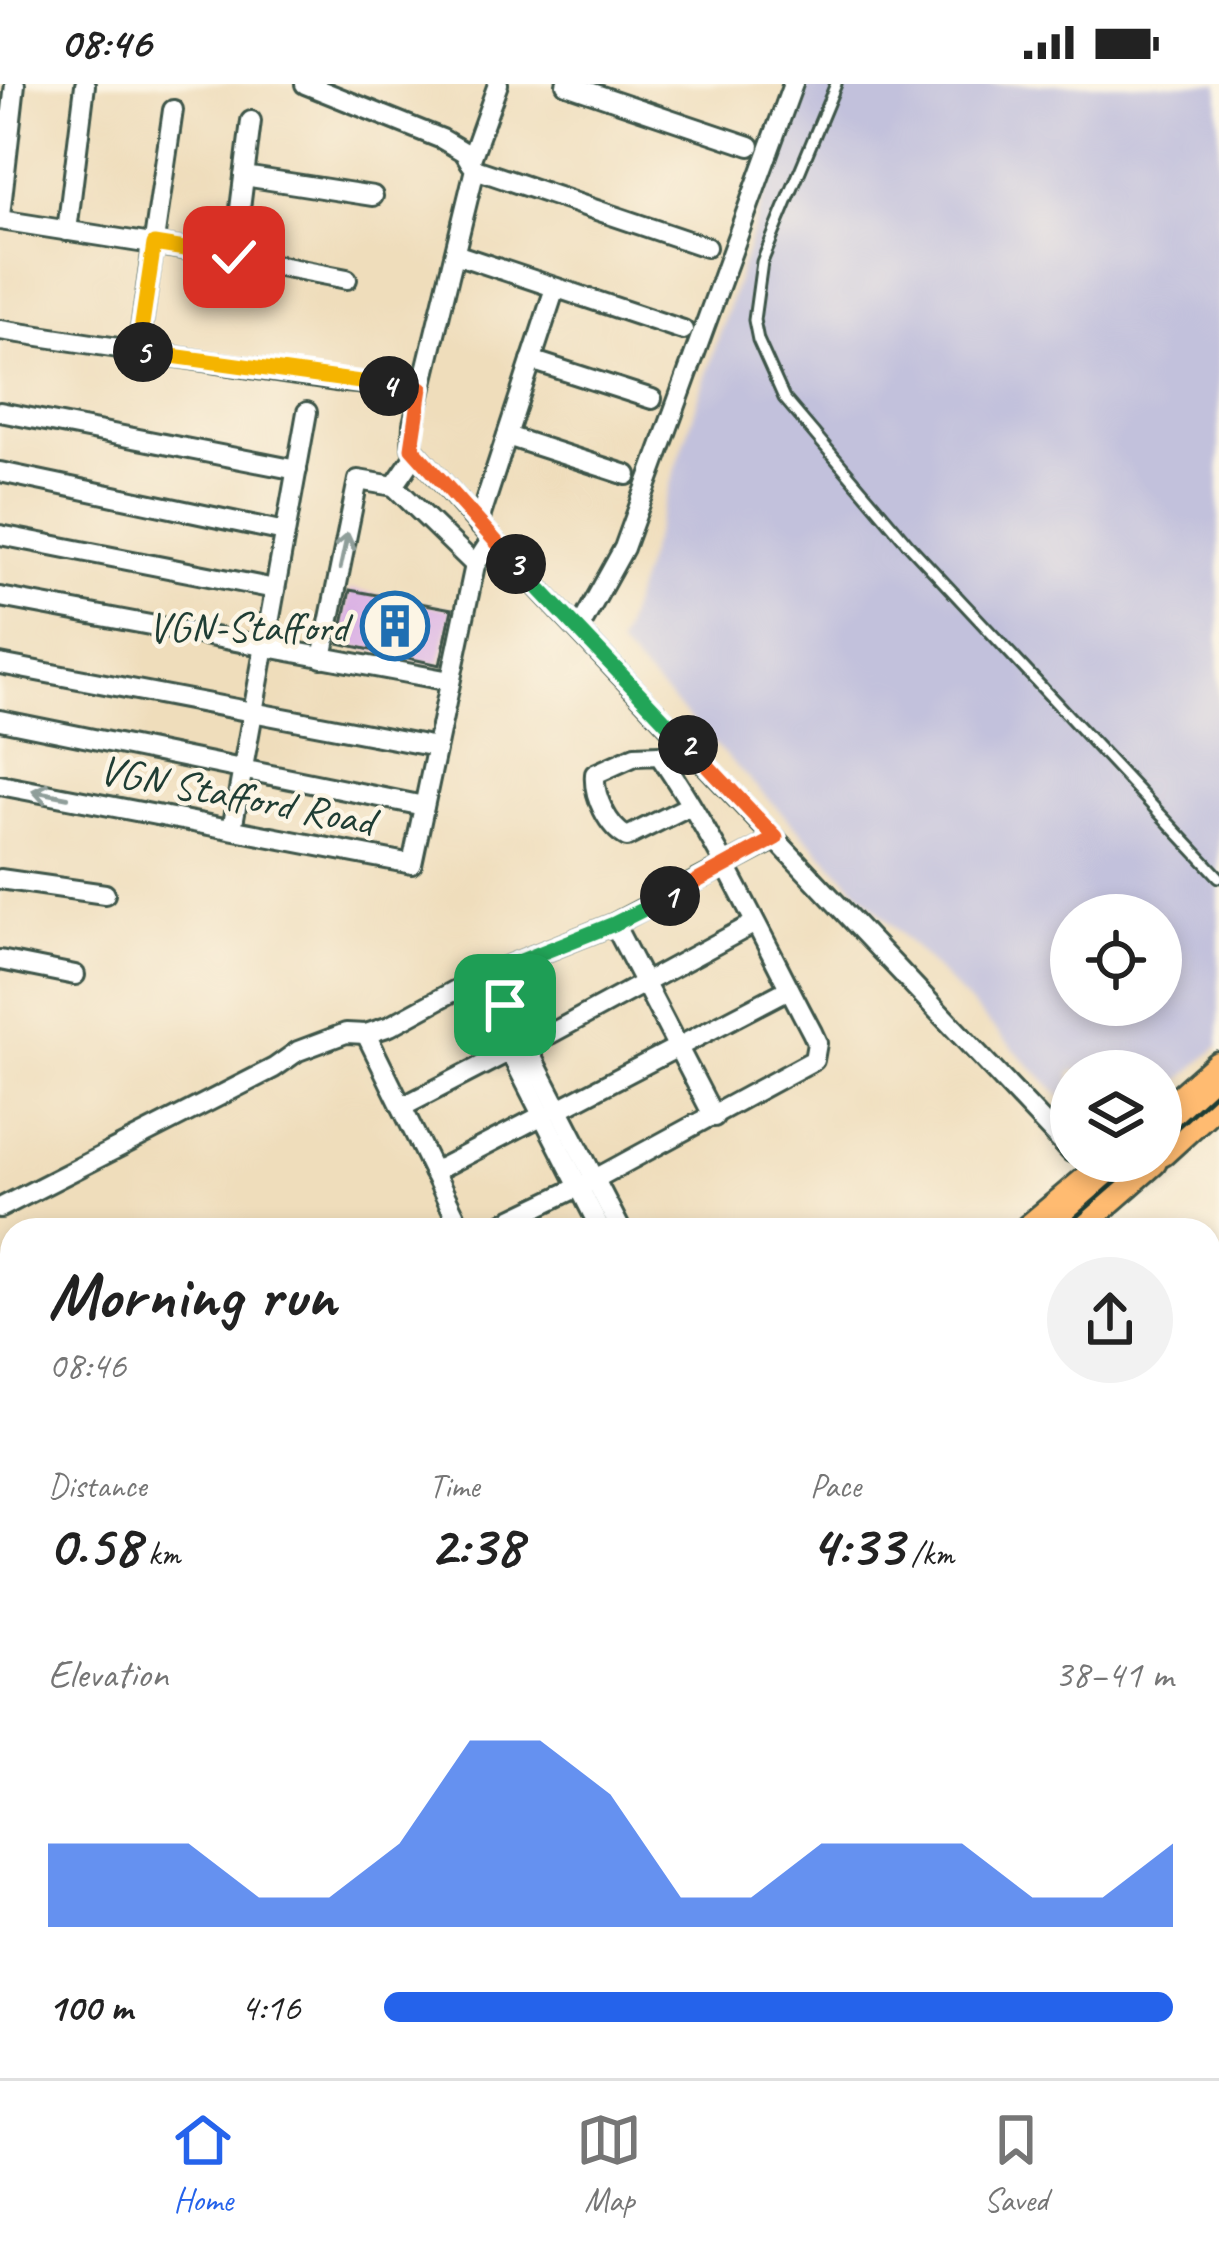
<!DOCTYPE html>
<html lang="en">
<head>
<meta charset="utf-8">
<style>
  :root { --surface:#fff; --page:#f2f2f2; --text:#222; --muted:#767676; --line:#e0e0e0; --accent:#2563eb }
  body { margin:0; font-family:Caveat,sans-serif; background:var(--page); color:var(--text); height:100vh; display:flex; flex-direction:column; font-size:45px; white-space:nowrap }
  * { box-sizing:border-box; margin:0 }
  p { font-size:39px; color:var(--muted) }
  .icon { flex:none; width:66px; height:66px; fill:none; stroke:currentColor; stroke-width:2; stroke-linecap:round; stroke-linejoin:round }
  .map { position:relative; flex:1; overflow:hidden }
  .sheet { position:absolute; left:0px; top:1134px; width:1221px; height:861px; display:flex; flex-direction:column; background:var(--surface); border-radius:36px 36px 0 0; box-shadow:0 6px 18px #0003 }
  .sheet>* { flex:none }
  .controls { position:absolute; left:1050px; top:810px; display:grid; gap:24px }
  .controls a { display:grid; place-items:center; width:132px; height:132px; border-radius:50%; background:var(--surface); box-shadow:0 6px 18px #0003; font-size:60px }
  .pin { position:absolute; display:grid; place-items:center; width:102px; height:102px; color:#fff; margin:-51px; border-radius:24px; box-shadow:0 6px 18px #0006 }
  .km { position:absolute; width:60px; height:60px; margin:-30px; border-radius:50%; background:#222; color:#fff; font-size:33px; line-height:60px; text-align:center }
  .round { display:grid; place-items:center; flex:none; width:126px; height:126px; border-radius:63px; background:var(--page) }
  .summary { display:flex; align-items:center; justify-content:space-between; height:204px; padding:0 48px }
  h1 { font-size:66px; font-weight:700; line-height:90px }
  .figures { display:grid; grid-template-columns:repeat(3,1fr); gap:18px; height:204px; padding:12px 48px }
  .figures div { display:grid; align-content:center }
  .figures b { font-size:60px; font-weight:700 }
  .figures small { font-size:33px; font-weight:400 }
  .figures p { font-size:33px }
  .chart { height:336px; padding:24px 48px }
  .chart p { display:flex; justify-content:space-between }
  .chart svg { width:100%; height:216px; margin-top:12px; fill:var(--accent); opacity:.7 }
  ul { padding:0 48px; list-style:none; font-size:39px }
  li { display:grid; grid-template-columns:192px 144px 1fr; align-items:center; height:90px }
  li i { height:30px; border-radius:15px; background:var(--accent) }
  .status { display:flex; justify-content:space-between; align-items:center; height:84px; padding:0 60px; background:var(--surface); direction:ltr }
  .status svg { height:33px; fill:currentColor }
  .tab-bar { display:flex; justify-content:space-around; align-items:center; height:168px; border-top:3px solid var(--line); background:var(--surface); font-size:33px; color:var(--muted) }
  .tab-bar a { display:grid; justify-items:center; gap:6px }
  .tab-bar .active { color:var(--accent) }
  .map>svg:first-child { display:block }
</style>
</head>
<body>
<div class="status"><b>08:46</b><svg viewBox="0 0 49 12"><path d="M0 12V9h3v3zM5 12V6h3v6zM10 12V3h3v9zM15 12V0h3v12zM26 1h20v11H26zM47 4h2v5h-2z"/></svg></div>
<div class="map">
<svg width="1219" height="1994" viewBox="0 0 1219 1994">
  <rect width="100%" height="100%" fill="#fcf5e5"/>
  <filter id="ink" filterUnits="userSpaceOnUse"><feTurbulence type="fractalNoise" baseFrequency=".00833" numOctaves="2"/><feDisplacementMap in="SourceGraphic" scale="24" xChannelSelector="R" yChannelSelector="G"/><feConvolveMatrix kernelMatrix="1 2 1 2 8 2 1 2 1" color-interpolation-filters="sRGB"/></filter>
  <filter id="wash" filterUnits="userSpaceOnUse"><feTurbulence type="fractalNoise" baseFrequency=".004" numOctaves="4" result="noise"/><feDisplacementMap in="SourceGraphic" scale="48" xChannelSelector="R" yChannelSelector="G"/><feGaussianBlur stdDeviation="2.7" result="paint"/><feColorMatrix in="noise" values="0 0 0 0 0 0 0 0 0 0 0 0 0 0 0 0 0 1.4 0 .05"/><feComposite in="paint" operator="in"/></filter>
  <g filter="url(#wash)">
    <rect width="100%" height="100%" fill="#efddbb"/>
    <path fill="#c2c1dc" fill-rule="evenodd" d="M801,0H1219V962L1161,1013V987H1071V1023L618,562ZM1071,831H1161V921H1071Z"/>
    <g id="blocks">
      <polygon fill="#dab1e4" points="350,506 452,525 440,581 339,559"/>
    </g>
  </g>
  <g filter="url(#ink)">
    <use href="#blocks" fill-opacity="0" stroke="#3e5548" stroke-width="3"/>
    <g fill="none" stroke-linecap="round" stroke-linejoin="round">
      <defs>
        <g id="service">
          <polyline points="836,0 762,178 754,236 758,256 784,314 908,460 1219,793"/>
          <polyline points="0,1289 12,1283"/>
          <polyline points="0,1512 12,1537"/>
          <polyline points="0,1594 12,1591"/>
          <polyline points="555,1983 618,1994"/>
          <polyline points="620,1994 626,1983"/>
        </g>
        <g id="minor">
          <polyline points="305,0 442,55 464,68 475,85 413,340 412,364 492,455 1071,1068"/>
          <polyline points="566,0 750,62"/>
          <polyline points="470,78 498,0"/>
          <polyline points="475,85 706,163"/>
          <polyline points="244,92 373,112"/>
          <polyline points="0,132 15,0"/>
          <polyline points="0,136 234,173 347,195"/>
          <polyline points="67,147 85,1"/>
          <polyline points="455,170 683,246"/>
          <polyline points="234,173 251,37"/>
          <polyline points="0,246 335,297 421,305"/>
          <polyline points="138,267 173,26"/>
          <polyline points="531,276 652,315"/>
          <polyline points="0,328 297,386"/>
          <polyline points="507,352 627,391"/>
          <polyline points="416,370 394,402 475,481"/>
          <polyline points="0,388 285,448"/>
          <polyline points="478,440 555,204"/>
          <polyline points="0,451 275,505"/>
          <polyline points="0,513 450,597"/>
          <polyline points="579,545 624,464 793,0"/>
          <polyline points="322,574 358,396 394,402"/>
          <polyline points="0,580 436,663"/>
          <polyline points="0,636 424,722"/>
          <polyline points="0,701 412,780 475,481 492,455"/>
          <polyline points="232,745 307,328"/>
          <polyline points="0,795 105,810"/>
          <polyline points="614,840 714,1033"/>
          <polyline points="0,876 75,891"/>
          <polyline points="478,894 487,911 489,927 601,1146"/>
          <polyline points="487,911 505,921 621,1146"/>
          <polyline points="366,950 462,1146"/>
          <polyline points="526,963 755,839"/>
          <polyline points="402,1023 510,967"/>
          <polyline points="559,1025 789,905"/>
          <polyline points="433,1088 543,1031"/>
          <polyline points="0,1124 274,984 298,967 346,949 366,950 390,942 478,894 614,840 776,755"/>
          <path d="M489,1146L595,1095L814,976L817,959L812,948C763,856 718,757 659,671L635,672L595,690C593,712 608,743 627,753L689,722"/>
          <polyline points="0,1217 12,1253"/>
          <polyline points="1209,1360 1219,1365"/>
          <polyline points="1209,1466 1219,1470"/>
          <polyline points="1209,1588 1219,1593"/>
          <polyline points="1209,1656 1219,1662"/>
          <polyline points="1209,1785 1219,1766"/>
          <polyline points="1209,1938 1219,1940"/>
          <polyline points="901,1983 921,1994"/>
          <polyline points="93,1994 119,1983"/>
          <polyline points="758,1994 765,1983"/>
          <polyline points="955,1994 961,1983"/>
          <polyline points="1082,1994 1088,1983"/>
          <polyline points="1154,1994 1160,1983"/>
        </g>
        <polyline id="tertiary" points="203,1983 211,1994"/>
        <g id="trunk">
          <polyline points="1161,1034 1219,983"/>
          <polyline points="1161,1067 1219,1014"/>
          <polyline points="1030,1146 1112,1077"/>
          <polyline points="1072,1146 1151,1077"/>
          <polyline points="0,1797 12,1794"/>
          <polyline points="0,1825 12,1822"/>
        </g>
      </defs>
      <use href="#service" stroke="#3e5548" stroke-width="15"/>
      <use href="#minor" stroke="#3e5548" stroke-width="24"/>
      <use href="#tertiary" stroke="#3e5548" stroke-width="30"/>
      <use href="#trunk" stroke="#3e5548" stroke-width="36"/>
      <use href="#service" stroke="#fff" stroke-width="9"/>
      <use href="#minor" stroke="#fff" stroke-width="18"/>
      <use href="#tertiary" stroke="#fff" stroke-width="24"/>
      <use href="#trunk" stroke="#ffbb71" stroke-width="30"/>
      <g stroke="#1f3d34" stroke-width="4.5">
        <polyline points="1161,1058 1219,1005"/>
        <polyline points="1061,1146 1140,1077"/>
        <polyline points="0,1812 12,1809"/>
      </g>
    </g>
    <defs><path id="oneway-shaft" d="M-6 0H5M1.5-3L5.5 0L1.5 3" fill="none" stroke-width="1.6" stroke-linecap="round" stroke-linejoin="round" transform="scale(3)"/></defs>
    <g stroke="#8f9e9a">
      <use href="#oneway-shaft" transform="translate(344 467) rotate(-78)"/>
      <use href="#oneway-shaft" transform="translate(50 710) rotate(-169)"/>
    </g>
  </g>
  <g fill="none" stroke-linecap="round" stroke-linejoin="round" filter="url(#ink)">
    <defs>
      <polyline id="split-1" points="505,921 488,911 478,894 614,840 670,812"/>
      <polyline id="split-2" points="670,812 776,754 688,661"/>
      <polyline id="split-3" points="516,480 688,661"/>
      <polyline id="split-4" points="389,302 421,304 412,364 516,480"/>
      <polyline id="split-5" points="143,268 389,302"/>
      <polyline id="split-6" points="143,268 138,267 154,160 234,173"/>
    </defs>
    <use href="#split-1" stroke="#fff" stroke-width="24"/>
    <use href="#split-2" stroke="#fff" stroke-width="24"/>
    <use href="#split-3" stroke="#fff" stroke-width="24"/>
    <use href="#split-4" stroke="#fff" stroke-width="24"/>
    <use href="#split-5" stroke="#fff" stroke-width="24"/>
    <use href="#split-6" stroke="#fff" stroke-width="24"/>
    <use href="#split-1" stroke="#22a559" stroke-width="15"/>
    <use href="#split-2" stroke="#f0652b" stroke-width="15"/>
    <use href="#split-3" stroke="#22a559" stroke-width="15"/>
    <use href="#split-4" stroke="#f0652b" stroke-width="15"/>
    <use href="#split-5" stroke="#f5b400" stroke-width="15"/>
    <use href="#split-6" stroke="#f5b400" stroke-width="15"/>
  </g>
  <defs>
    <symbol id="building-ring" viewBox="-11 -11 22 22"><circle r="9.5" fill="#fcf5e5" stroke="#1f6fb2" stroke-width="1.5"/><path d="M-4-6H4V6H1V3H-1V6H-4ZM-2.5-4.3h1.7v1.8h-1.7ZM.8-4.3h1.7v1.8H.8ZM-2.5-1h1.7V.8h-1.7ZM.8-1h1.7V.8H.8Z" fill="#1f6fb2"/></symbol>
  </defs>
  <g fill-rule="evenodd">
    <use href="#building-ring" x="357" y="504" width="76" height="76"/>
  </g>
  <g text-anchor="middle" stroke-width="9" stroke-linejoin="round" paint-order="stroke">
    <g font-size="42" fill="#1f3d34" stroke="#fcf5e5" text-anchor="end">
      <text x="348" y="557">VGN-Stafford</text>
    </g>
    <g font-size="42" fill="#1f3d34" stroke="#fcf5e5">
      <text transform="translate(237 710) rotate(11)" y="15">VGN Stafford Road</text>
    </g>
  </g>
</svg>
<div class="controls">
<a><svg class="icon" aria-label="locate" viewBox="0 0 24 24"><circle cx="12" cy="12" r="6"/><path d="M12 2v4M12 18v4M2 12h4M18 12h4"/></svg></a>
<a><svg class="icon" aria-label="layers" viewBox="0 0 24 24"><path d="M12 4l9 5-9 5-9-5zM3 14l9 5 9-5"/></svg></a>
</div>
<div class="pin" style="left:505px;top:921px;background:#1e9e55"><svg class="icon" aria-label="arrive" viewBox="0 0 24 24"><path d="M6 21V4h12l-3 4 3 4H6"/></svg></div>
<div class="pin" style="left:234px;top:173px;background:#d93025"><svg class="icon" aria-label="check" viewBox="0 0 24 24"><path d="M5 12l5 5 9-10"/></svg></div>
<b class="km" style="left:670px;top:812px">1</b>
<b class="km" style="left:688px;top:661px">2</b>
<b class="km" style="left:516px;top:480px">3</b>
<b class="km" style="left:389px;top:302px">4</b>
<b class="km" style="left:143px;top:268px">5</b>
<section class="sheet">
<div class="summary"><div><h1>Morning run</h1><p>08:46</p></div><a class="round"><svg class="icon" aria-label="share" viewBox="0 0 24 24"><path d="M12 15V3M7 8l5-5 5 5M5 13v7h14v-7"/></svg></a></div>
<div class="figures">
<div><p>Distance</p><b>0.58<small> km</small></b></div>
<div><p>Time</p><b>2:38</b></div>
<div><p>Pace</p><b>4:33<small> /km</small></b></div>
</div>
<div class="chart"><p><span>Elevation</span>38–41 m</p>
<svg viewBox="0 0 160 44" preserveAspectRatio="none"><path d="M0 44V27L10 27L20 27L30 38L40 38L50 27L60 6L70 6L80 17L90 38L100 38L110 27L120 27L130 27L140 38L150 38L160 27V44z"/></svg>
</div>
<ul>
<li><b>100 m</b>4:16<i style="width:100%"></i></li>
</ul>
</section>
</div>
<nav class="tab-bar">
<a class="active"><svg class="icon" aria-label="home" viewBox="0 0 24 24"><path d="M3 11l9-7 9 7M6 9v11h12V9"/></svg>Home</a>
<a><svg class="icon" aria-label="map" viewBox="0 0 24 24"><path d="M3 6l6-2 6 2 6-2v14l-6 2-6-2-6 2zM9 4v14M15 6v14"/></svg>Map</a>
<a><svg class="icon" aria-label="saved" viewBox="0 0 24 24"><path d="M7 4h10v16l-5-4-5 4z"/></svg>Saved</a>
</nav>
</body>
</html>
